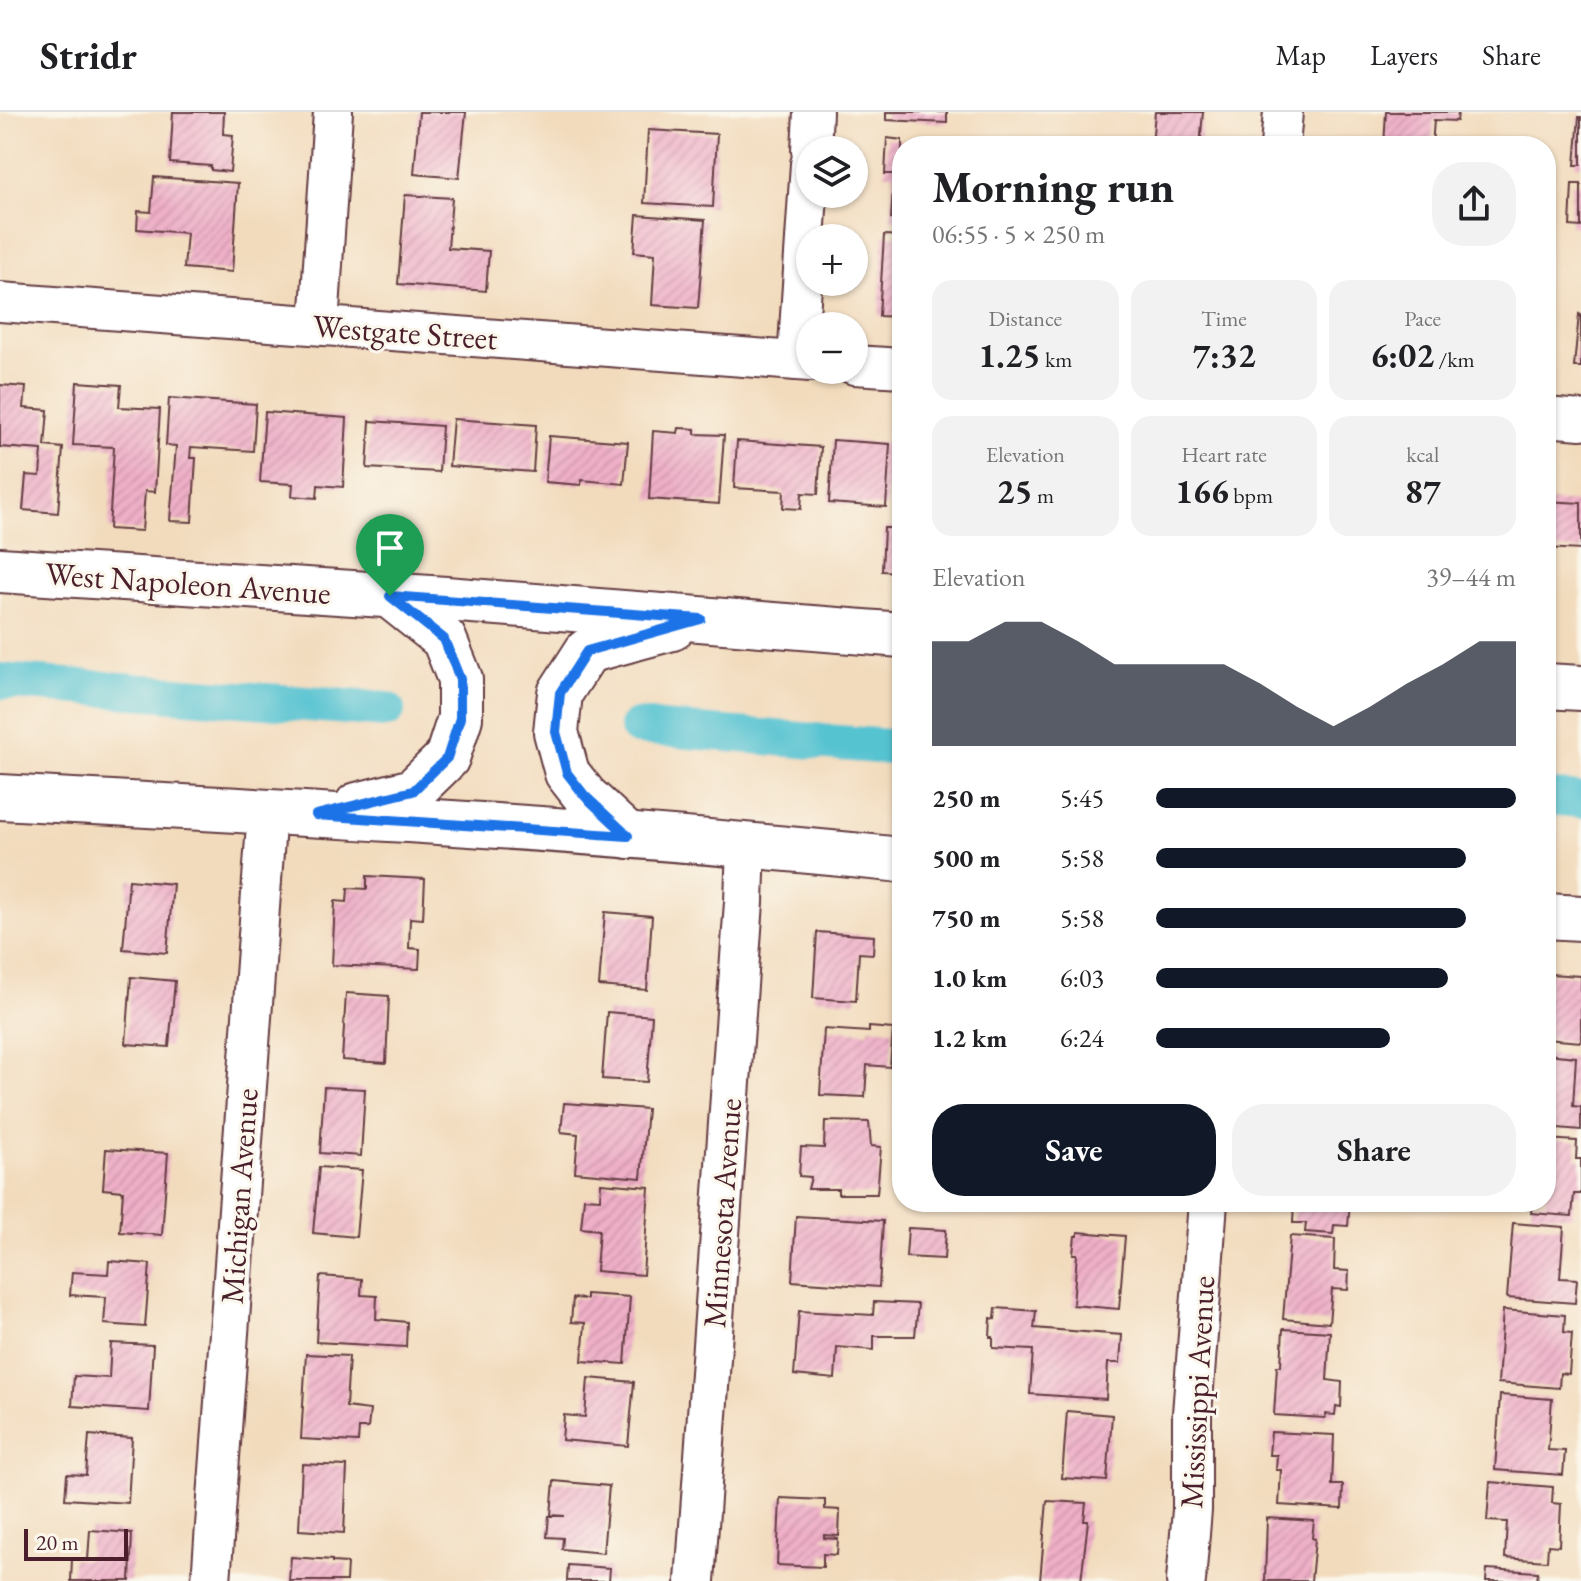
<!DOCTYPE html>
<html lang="en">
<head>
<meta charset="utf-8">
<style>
  :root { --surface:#fff; --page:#f2f2f2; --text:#202124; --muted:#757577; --line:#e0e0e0; --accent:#111827 }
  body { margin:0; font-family:"EB Garamond",serif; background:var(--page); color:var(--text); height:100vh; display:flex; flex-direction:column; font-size:30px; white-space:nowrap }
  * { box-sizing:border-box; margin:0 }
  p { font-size:26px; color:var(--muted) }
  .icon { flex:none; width:44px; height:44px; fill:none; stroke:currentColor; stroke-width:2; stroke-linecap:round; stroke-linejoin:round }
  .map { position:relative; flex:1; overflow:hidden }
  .drawer { position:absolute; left:892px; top:24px; width:664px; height:1076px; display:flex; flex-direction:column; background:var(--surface); border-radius:32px; box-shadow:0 2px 6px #0004 }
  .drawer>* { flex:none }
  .controls { position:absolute; left:796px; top:24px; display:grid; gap:16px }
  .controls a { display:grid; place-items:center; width:72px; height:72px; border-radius:50%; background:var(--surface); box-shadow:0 2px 6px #0004; font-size:40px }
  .scale { position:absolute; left:24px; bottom:20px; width:104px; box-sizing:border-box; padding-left:8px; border:4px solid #4a1f2b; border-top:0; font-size:22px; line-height:28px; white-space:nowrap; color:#4a1f2b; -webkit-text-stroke:6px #fbf7ec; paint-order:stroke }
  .pin { position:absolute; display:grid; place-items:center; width:68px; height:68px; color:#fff; margin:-82px -34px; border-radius:50% 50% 50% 0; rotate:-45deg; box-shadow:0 0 8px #0007 }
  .pin .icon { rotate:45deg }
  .round { display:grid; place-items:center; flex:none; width:84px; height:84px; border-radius:32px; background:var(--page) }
  .overview { display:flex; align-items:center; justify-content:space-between; height:136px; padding:0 40px }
  h1 { font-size:44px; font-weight:700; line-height:60px }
  .metrics { display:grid; grid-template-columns:repeat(3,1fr); gap:12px; height:136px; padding:8px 40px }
  .metrics div { display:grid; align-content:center; border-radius:20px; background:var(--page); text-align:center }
  .metrics b { font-size:34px; font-weight:700 }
  .metrics small { font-size:22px; font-weight:400 }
  .metrics p { font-size:22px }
  .chart { height:224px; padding:16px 40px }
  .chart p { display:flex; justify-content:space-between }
  .chart svg { width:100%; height:144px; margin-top:8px; fill:var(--accent); opacity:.7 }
  .button { display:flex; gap:16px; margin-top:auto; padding:16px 40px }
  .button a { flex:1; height:92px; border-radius:32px; background:var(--accent); color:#fff; font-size:32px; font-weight:700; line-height:92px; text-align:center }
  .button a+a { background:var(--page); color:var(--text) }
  ul { padding:0 40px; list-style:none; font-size:26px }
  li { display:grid; grid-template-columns:128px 96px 1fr; align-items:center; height:60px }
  li i { height:20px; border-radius:10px; background:var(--accent) }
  header { display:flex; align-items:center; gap:48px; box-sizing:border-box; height:112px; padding:0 40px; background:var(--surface); border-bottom:2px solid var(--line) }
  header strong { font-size:38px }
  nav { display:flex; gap:44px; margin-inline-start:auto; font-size:28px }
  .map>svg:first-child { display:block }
</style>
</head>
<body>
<header>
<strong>Stridr</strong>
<nav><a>Map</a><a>Layers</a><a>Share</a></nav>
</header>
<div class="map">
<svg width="1581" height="1469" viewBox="0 0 1581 1469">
  <defs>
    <pattern id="building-hatch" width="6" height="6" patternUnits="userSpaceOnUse" patternTransform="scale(2)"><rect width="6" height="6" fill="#eeafc7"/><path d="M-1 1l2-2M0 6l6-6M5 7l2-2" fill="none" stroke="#ce96ab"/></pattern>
  </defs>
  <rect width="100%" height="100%" fill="#fbf7ec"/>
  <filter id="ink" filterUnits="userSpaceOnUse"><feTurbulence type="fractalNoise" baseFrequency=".0125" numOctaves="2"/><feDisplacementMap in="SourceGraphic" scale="16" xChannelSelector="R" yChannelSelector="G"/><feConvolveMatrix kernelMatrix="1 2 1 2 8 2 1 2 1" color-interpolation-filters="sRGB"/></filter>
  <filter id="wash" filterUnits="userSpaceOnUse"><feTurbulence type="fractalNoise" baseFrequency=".006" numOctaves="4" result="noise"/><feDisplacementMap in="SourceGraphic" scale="32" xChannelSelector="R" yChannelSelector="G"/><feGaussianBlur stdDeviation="1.8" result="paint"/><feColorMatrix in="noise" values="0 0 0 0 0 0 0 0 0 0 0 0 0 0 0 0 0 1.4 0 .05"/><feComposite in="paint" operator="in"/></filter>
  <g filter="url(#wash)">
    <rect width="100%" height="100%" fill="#f2dbbd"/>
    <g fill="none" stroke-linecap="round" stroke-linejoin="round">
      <g stroke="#57c3d1" stroke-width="36">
        <polyline points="0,569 387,598"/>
        <polyline points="637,615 902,636"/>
        <polyline points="1546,685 1581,688"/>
      </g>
    </g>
    <g id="blocks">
      <g fill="url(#building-hatch)">
        <polygon points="173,0 224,0 223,22 233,23 230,60 211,58 211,54 170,51"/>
        <polygon points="419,0 466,0 459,66 414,62"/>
        <polygon points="886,0 947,0 947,11 886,8"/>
        <polygon points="1155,0 1203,0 1200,34 1152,33"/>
        <polygon points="1386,0 1458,0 1457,9 1434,8 1432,34 1384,34"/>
        <polygon points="1579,5 1581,5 1581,53 1575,53"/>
        <polygon points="648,18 717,22 713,95 644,91"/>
        <polygon points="887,26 902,28 902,108 891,107 894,62 885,62"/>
        <polygon points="154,65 238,71 232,160 184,156 187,121 137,117 138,99 151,100"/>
        <polygon points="1572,72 1581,72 1581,115 1570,114"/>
        <polygon points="405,83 452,86 448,136 489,139 486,179 398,172"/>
        <polygon points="637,103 705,108 698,196 652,193 655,142 634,140"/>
        <polygon points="884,123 902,124 902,205 879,204"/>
        <polygon points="1579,202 1581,203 1581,255 1574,255"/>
        <polygon points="77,270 121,273 119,295 160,297 155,380 145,379 142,419 109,417 114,335 73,333"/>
        <polygon points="0,273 26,275 24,296 48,298 45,334 63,336 58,401 23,398 26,363 40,364 42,338 0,335"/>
        <polygon points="169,286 256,292 253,339 191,335 190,346 196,346 192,410 170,409 176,334 166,333"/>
        <polygon points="265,300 347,306 343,375 318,373 317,386 292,384 293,372 260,370"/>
        <polygon points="453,307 536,313 533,360 449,354"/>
        <polygon points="370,309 442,314 439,360 367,356"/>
        <polygon points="679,316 695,317 695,322 724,323 719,392 649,387 653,319 678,321"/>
        <polygon points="549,324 628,330 624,372 582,368 581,373 545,370"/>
        <polygon points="833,328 890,332 886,395 829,391"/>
        <polygon points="737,329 821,335 818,382 802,381 801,397 783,396 784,379 734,376"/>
        <polygon points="1546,389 1581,391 1581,438 1546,436"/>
        <polygon points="884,416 902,416 902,460 882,459"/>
        <polygon points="367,764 425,767 423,807 410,806 409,836 420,837 419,857 332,853 335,789 347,790 348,776 367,777"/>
        <polygon points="129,768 173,772 167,841 123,837"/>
        <polygon points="605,800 652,804 647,878 599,874"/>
        <polygon points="817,820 874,824 873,842 859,841 856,889 813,886"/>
        <polygon points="1549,862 1581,864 1581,930 1546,927 1546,881 1548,881"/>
        <polygon points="131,865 175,869 169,935 126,932"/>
        <polygon points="346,881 389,884 386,951 342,948"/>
        <polygon points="607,900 652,904 647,970 602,967"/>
        <polygon points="869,915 893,917 890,955 867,953 865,985 820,983 824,917 869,920"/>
        <polygon points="1546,942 1576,945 1573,994 1581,995 1581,1018 1546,1015"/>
        <polygon points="324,975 365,977 361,1044 320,1041"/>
        <polygon points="564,991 647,997 641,1066 575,1060 578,1022 561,1020"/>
        <polygon points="825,1009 869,1010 871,1034 881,1035 877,1082 838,1082 838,1077 808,1077 811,1065 799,1064 801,1035 824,1036"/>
        <polygon points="1546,1027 1577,1029 1576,1047 1581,1047 1581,1082 1574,1082 1572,1104 1531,1101 1532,1090 1546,1090"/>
        <polygon points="106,1037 168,1041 162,1123 120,1120 123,1079 103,1077"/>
        <polygon points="319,1055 362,1058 356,1125 313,1121"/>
        <polygon points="601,1071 649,1075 643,1163 596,1159 599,1118 581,1116 584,1086 600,1087"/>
        <polygon points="1294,1090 1350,1090 1348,1114 1334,1113 1333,1122 1305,1120 1306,1111 1293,1111"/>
        <polygon points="796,1104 883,1109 879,1175 792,1169"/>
        <polygon points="1513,1111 1564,1115 1560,1166 1577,1167 1575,1191 1507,1186"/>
        <polygon points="908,1116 946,1118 944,1147 906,1145"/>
        <polygon points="1078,1120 1125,1124 1119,1197 1073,1193 1077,1142 1073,1142 1075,1124 1078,1124"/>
        <polygon points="1290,1124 1335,1127 1334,1158 1349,1159 1348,1178 1332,1177 1329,1211 1283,1207"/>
        <polygon points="109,1149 150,1152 145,1215 104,1212 106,1185 70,1183 72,1160 108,1162"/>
        <polygon points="320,1164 362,1167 361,1183 377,1184 376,1207 407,1210 406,1235 316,1230"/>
        <polygon points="586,1182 630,1185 625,1252 582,1249 585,1211 571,1210 573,1186 586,1187"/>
        <polygon points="874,1190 918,1192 915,1224 874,1224 874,1238 837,1235 835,1267 794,1263 799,1199 873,1203"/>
        <polygon points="996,1196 1036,1199 1034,1216 1122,1223 1120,1251 1108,1251 1106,1287 1030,1282 1033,1238 993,1236 993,1225 990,1225 991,1206 995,1207"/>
        <polygon points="1503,1198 1565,1203 1564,1220 1572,1221 1569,1262 1560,1261 1559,1276 1498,1271"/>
        <polygon points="1283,1217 1330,1220 1327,1268 1342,1270 1341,1295 1336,1294 1335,1303 1326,1302 1325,1306 1274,1303 1277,1254 1281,1254"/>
        <polygon points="111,1231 153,1233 149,1299 72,1294 74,1264 109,1266"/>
        <polygon points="306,1242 349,1244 346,1295 370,1298 368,1316 359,1316 358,1330 301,1327"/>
        <polygon points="588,1266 634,1270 628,1334 562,1328 564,1303 585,1305"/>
        <polygon points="1500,1283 1552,1287 1548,1338 1565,1339 1563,1363 1495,1358"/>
        <polygon points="1067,1299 1112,1303 1107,1369 1062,1366"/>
        <polygon points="1271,1320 1334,1323 1332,1373 1343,1373 1342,1397 1279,1393 1281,1358 1276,1358 1277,1343 1269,1343"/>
        <polygon points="89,1323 132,1326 128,1391 65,1387 67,1362 86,1363"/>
        <polygon points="302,1352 347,1354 344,1421 299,1418"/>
        <polygon points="554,1369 609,1374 603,1441 562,1437 563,1426 547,1425 549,1404 565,1404 551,1403"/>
        <polygon points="1490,1370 1553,1375 1552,1391 1561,1392 1559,1434 1548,1433 1547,1449 1505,1446 1507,1410 1487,1409"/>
        <polygon points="780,1386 825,1388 825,1397 840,1398 839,1424 824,1423 824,1426 838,1427 837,1443 823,1442 823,1455 777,1453"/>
        <polygon points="1047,1389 1086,1391 1084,1409 1088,1409 1081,1469 1040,1469"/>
        <polygon points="1267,1406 1314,1409 1312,1426 1315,1427 1311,1469 1265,1469"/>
        <polygon points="90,1418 132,1421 130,1469 71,1469 72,1447 88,1448"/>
        <polygon points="291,1445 332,1448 332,1450 347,1451 346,1469 289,1469"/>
        <polygon points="568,1453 610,1456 609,1469 567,1469"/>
        <polygon points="1487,1457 1538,1460 1537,1469 1486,1469"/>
      </g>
    </g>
  </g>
  <g filter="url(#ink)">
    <use href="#blocks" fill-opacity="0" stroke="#633b41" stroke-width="2"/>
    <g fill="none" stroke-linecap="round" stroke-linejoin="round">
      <defs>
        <g id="minor">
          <polyline points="1280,34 1283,0"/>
          <polyline points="811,38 813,0"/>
          <polyline points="0,190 810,250"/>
          <polyline points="319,213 333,0"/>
          <polyline points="797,249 810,52"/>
          <polyline points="854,253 902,256"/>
          <polyline points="1546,305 1581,308"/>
          <polyline points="211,1469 267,699"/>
          <polyline points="695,1469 744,790 746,732"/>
          <polyline points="1186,1469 1192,1398 1192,1302 1208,1090"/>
        </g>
        <g id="major">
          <polyline points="0,458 446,487 902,523"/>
          <polyline points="1546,574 1581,576"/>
          <path d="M0,685C301,701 602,717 902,748"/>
          <polyline points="357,693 413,679 447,646 460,606 460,567 444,527 390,484"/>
          <polyline points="628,724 585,684 567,661 556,620 560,581 587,539 672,516"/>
          <polyline points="1546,804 1581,806"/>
        </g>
      </defs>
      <use href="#minor" stroke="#633b41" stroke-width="42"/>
      <use href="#major" stroke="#633b41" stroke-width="48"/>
      <use href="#minor" stroke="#fff" stroke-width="38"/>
      <use href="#major" stroke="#fff" stroke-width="44"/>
    </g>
  </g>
  <g fill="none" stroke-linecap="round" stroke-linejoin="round" filter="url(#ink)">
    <defs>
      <polygon id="route" points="390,484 701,507 587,539 560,581 556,620 567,661 585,684 628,724 316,703 413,679 447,646 460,606 460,567 444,527"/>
    </defs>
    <use href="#route" stroke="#fff" stroke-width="16"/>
    <use href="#route" stroke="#1a73e8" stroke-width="10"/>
  </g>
  <g text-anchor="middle" stroke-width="6" stroke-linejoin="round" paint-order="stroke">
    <g font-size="32" fill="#4a1f2b" stroke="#fbf7ec">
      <text transform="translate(405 220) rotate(4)" y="11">Westgate Street</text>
      <text transform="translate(188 471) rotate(4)" y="11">West Napoleon Avenue</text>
      <text transform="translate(239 1084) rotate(-86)" y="11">Michigan Avenue</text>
      <text transform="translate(722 1101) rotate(-86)" y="11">Minnesota Avenue</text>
      <text transform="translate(1197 1280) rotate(-87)" y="11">Mississippi Avenue</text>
    </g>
  </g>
</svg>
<div class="controls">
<a><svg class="icon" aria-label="layers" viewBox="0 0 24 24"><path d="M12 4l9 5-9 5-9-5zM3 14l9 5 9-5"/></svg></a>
<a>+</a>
<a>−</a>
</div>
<div class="scale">20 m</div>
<div class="pin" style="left:390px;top:484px;background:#1e9e55"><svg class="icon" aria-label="arrive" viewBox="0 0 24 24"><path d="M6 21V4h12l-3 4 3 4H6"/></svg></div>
<section class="drawer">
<div class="overview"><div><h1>Morning run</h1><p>06:55 · 5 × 250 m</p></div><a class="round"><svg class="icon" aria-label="share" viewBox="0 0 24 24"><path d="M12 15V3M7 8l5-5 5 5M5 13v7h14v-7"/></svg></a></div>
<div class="metrics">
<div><p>Distance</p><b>1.25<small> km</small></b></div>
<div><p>Time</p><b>7:32</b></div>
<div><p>Pace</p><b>6:02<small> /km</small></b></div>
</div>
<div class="metrics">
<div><p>Elevation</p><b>25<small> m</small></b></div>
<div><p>Heart rate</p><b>166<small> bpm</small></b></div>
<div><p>kcal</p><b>87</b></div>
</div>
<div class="chart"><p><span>Elevation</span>39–44 m</p>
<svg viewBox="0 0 160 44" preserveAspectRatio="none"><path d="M0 44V12L10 12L20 6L30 6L40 12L50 19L60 19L70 19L80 19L90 25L100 32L110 38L120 32L130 25L140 19L150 12L160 12V44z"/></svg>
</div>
<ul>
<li><b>250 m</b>5:45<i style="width:100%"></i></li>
<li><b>500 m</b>5:58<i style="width:86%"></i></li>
<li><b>750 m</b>5:58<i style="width:86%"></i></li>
<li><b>1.0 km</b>6:03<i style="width:81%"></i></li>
<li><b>1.2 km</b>6:24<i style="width:65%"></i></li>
</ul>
<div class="button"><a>Save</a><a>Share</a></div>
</section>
</div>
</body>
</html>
